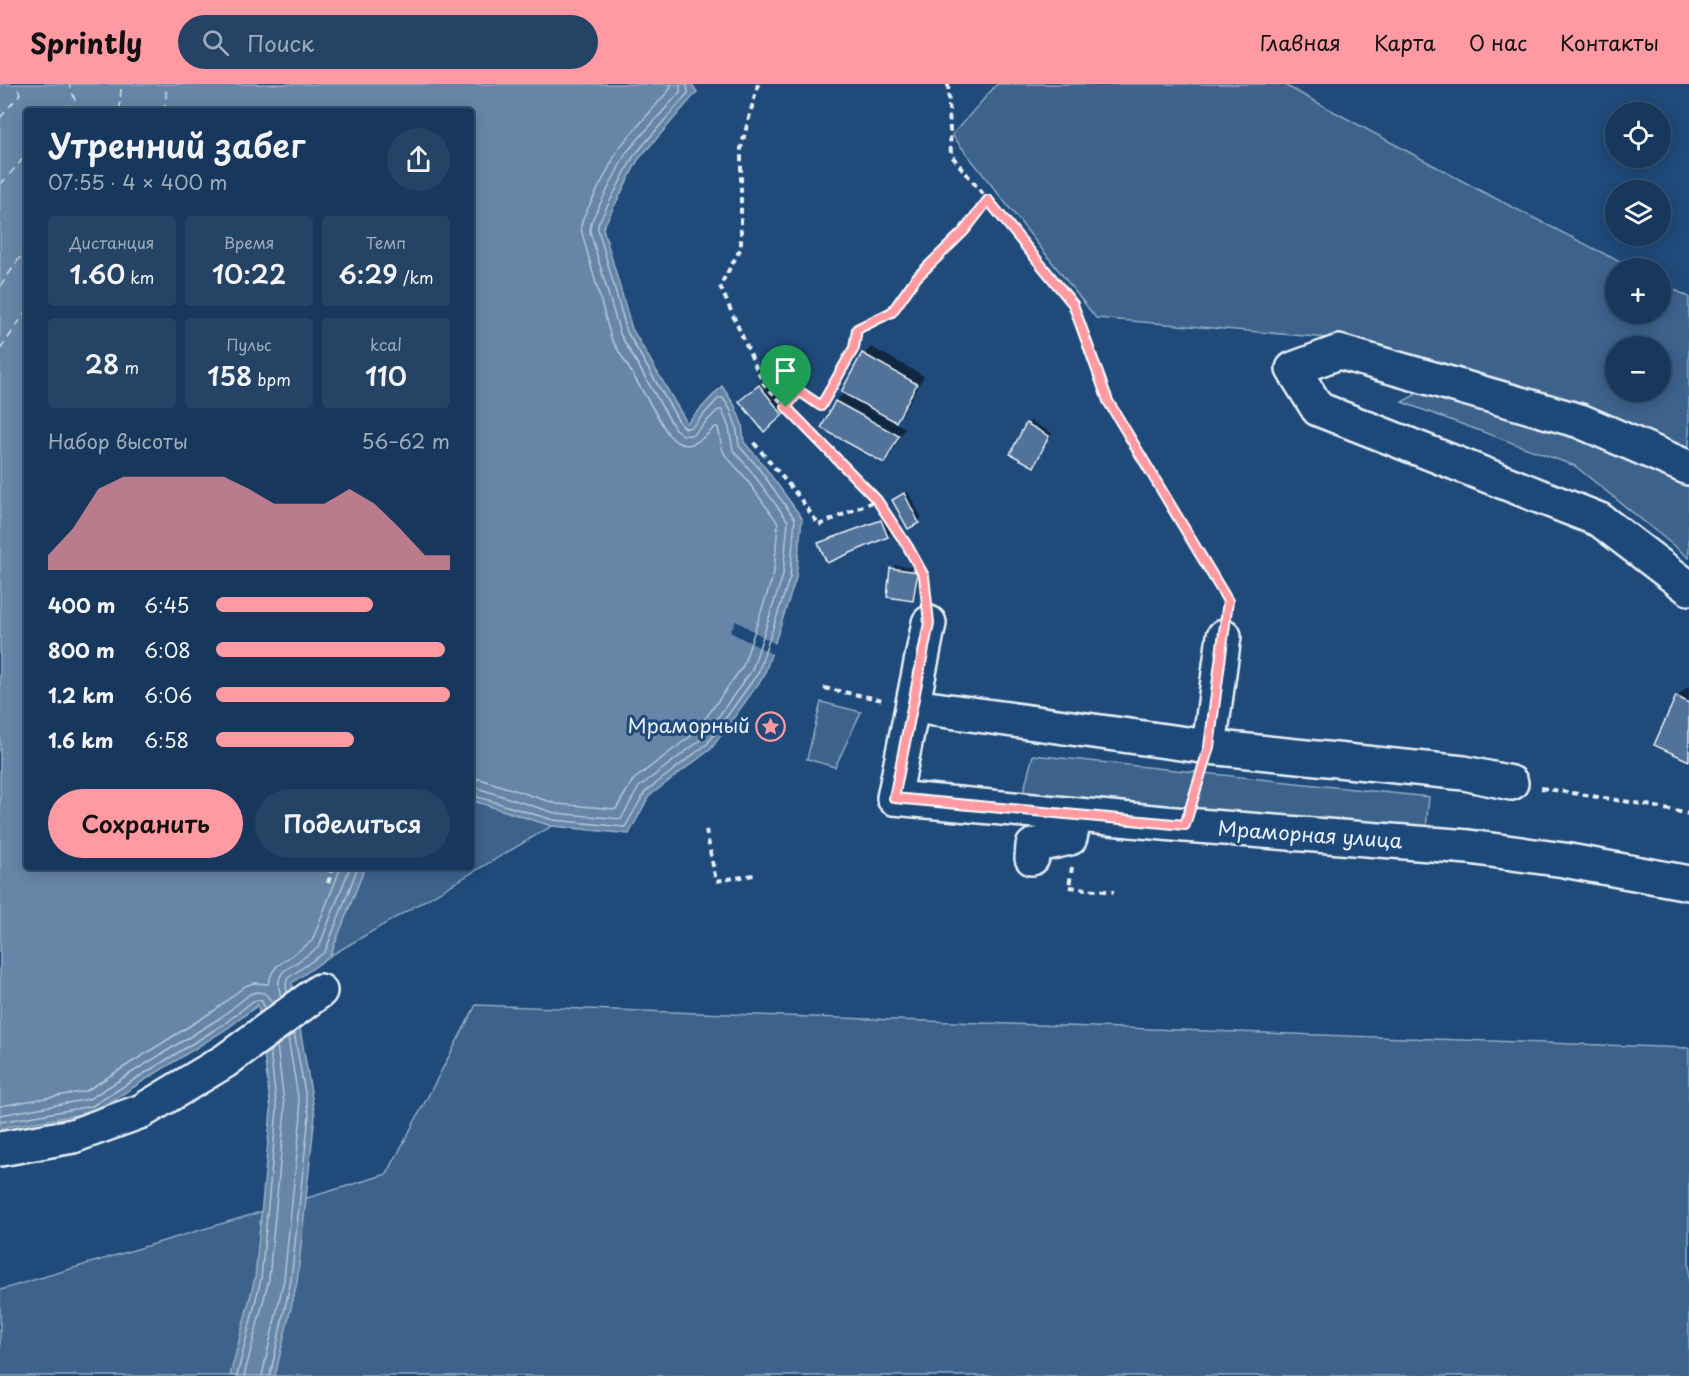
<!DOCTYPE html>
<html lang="ru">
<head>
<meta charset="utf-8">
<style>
  :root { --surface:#17385c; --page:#244365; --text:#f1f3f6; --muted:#9eacbb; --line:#365272; --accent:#ff9aa2 }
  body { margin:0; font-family:"Playpen Sans",sans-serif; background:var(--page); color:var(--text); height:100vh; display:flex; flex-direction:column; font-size:22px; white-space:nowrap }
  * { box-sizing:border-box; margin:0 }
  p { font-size:20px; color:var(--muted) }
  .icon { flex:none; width:33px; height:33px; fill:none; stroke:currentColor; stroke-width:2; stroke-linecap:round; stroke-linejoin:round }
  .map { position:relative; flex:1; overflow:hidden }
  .details { position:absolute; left:24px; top:24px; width:450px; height:762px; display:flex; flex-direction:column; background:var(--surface); border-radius:6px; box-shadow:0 3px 15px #0003,0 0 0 2px var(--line) }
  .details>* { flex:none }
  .controls { position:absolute; left:1605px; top:18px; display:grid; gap:12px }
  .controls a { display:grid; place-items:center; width:66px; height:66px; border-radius:50%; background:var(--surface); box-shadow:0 3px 15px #0003,0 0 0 2px var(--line); font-size:30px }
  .pin { position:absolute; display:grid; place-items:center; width:51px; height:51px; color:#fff; margin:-62px -26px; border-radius:50% 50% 50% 0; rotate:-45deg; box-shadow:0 0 6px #0007 }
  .pin .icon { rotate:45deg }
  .round { display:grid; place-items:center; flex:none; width:63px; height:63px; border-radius:32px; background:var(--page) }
  .summary { display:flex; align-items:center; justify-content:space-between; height:102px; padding:0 24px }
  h1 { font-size:33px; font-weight:600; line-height:45px }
  .figures { display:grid; grid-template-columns:repeat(3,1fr); gap:9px; height:102px; padding:6px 24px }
  .figures div { display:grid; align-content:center; border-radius:6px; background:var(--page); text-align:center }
  .figures b { font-size:26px; font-weight:600 }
  .figures small { font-size:16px; font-weight:400 }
  .figures p { font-size:16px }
  .chart { height:168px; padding:12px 24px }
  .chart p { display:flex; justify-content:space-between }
  .chart svg { width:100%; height:108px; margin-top:6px; fill:var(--accent); opacity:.7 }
  .button { display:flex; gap:12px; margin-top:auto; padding:12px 24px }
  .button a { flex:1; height:69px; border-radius:36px; background:var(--accent); color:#111; font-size:24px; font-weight:600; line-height:69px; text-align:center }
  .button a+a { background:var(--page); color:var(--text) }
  ul { padding:0 24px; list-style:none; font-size:20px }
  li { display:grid; grid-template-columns:96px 72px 1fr; align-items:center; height:45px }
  li i { height:15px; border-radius:8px; background:var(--accent) }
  header { display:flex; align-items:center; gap:36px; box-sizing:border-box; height:84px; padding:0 30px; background:var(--accent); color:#111 }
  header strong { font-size:28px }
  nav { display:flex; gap:33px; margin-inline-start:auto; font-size:21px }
  .search { width:420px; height:54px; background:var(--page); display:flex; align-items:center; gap:15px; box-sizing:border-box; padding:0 21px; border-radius:33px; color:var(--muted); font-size:22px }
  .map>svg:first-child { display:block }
</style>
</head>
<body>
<header>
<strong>Sprintly</strong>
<div class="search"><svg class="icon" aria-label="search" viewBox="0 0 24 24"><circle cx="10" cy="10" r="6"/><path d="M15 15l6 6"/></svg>Поиск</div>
<nav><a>Главная</a><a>Карта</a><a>О нас</a><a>Контакты</a></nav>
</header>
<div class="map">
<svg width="1689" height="1292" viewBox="0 0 1689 1292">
  <rect width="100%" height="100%" fill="#1f4a7a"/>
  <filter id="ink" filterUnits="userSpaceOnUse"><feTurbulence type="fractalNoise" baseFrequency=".0167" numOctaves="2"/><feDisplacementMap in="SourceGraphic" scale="12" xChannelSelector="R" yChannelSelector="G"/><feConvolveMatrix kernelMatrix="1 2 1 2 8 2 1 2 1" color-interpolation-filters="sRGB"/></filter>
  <g filter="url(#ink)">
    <g fill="#3c628c" stroke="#92aac2" stroke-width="1.5" fill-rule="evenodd">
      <path d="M997,0H1283L1481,107L1632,184H1616V230H1660L1661,199L1689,213V371L1340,255L1096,234L952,51ZM1616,262H1660V308H1616Z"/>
      <polygon points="1436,299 1689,389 1689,474 1575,382 1402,318"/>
      <polygon points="821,618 861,628 835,683 807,675"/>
      <polygon points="1033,671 1429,713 1425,757 1021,717"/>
      <polygon points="471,716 552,742 330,872 365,783 471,783"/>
      <polygon points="476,921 1689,964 1689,1292 0,1292 0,1206 387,1090"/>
    </g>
    <polygon fill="#6685a7" stroke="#9ab0c7" stroke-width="1.5" points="0,0 692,0 697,8 638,76 603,144 632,245 687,339 722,302 735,322 742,340 744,358 761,378 802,434 796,494 764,592 711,665 649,712 629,750 552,742 471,716 471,27 27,27 27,783 365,783 330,872 292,899 315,1031 297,1198 275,1292 230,1292 255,1194 271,1026 258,921 228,944 94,1028 0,1044"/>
    <polygon fill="#1f4a7a" points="736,537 777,561 774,571 730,548"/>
    <g fill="#0007">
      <polygon points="871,263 924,292 903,329 894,338 905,344 891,370 884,377 823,343 836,317 844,309 864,270"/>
      <polygon points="767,295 790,323 782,330 748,310"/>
      <polygon points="1030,337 1052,349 1037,378 1034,381 1027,340"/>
      <polygon points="907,407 922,434 908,443 893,416"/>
      <polygon points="884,434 891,449 888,452 828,478 820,459 823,456"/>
      <polygon points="895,481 920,485 916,512 913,515 892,485"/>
      <polygon points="1688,602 1689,603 1689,675 1677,613"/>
    </g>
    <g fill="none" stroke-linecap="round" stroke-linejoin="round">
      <g stroke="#b4c6d8" stroke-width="1.5">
        <path d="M471,694L480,695L557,720L616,725L633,696L695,649L743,582L774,489L778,439L744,392L725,371L722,364L718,343H715C700,358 685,371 668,350L611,254L582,149L581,143L583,134L619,64L670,5L671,0"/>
        <polyline points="471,703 477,704 555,729 621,735 639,703 702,655 752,586 783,491 788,437 751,387 733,366 729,344 722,326 718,326 693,351 683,351 675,345 620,250 590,147 591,138 626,69 680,8 680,0"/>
        <polyline points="471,711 553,736 625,743 645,708 707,660 758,589 790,493 795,435 757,382 739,362 736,342 730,325 723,314 719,314 692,343 686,344 681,341 627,248 598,145 598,140 633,73 688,9 687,0"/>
        <polyline points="287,909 286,899 288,894 325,868 358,783"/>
        <path d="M281,914C279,904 276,895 284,887L319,863L350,783"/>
        <polyline points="0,1022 86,1007 215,926 245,902 254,899 268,900 272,889 277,882 312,857 341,783"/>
        <polyline points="0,1031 89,1015 220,934 250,910 257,908 264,909 269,914 272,920"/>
        <polyline points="0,1038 92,1022 224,940 253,917 258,916 262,917 265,925"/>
        <polyline points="237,1292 261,1195 277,1026 270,966"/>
        <polyline points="244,1292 269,1195 285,1027 277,961"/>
        <polyline points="262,1292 284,1195 301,1031 288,953"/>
        <polyline points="270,1292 291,1196 309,1031 294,948"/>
      </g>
      <g stroke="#d4e1ec" stroke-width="1.5" stroke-dasharray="8 6" stroke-linecap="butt">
        <polyline points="65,27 75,16 69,0"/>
        <polyline points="120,27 121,0"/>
        <polyline points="161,27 166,20 166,0"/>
        <polyline points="0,34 20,10 16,0"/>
        <polyline points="0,101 27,70"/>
        <polyline points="0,203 27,163"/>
        <polyline points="0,266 27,226"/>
      </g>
    </g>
    <g fill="#517399" stroke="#e8f1f8" stroke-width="1.5">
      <polygon points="862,269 917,300 896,338 841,308"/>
      <polygon points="759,301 783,331 764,348 739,317"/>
      <polygon points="835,317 899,352 884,379 821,344"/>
      <polygon points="1026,339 1049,352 1034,383 1010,370"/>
      <polygon points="904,409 919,439 908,445 892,416"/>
      <polygon points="881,436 888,453 827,479 818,459"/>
      <polygon points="890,484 918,488 913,517 887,513"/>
      <polygon points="1676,612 1689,619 1689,677 1654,661"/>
    </g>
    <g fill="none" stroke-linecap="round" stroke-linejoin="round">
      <defs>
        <g id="minor">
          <polyline points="1689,384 1580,337 1339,268 1293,285 1318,325 1600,436 1689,504"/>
          <polyline points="929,539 894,714 1185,741 1469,763 1564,776 1689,799"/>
          <polyline points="913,622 1209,663 1464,689 1511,699"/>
          <polyline points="1209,663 1224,552"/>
          <polyline points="1032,774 1033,762 1070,754 1075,731"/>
          <polyline points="0,1065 73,1052 142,1027 225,977 320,907"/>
        </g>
      </defs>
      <use href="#minor" stroke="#e8f1f8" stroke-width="38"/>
      <g stroke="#e8f1f8" stroke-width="4" stroke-dasharray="6 4.5" stroke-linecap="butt">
        <polyline points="758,0 741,64 741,164 720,202 763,299 877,416 908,463 924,492 926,509"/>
        <polyline points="948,0 951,71 1073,220 1108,317 1229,517 1228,522"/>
        <polyline points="786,323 799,307 821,322 854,264 857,245 892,228 916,193 964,147 988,116"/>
        <polyline points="754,359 799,413 819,441 877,416"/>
        <polyline points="824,604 883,616"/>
        <polyline points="1541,704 1642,720 1689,730"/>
        <polyline points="1194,711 1200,693"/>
        <polyline points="706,746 716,797 754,791"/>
        <polyline points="1072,783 1069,803 1114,808"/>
        <polyline points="328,799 333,783"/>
      </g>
      <use href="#minor" stroke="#1f4a7a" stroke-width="33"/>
    </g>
  </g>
  <g fill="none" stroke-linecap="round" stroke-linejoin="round" filter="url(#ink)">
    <defs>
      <polygon id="route" points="988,116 1073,220 1108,317 1228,517 1209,663 1185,741 894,714 929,539 924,492 908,463 877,416 786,323 799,307 821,322 854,264 857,245 892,228 916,194 964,147"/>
    </defs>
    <use href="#route" stroke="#fff" stroke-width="12"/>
    <use href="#route" stroke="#ff9aa2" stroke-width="8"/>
  </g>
  <defs>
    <symbol id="sight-ring" viewBox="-11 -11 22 22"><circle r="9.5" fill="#1f4a7a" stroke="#ff9aa2" stroke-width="1.5"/><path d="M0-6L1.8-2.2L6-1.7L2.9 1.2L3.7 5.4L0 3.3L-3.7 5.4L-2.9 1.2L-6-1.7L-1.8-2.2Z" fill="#ff9aa2"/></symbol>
  </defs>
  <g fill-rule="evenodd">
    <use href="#sight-ring" x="754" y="626" width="33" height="33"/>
  </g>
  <g text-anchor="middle" stroke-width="6" stroke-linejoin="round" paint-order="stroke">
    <g font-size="20" fill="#e8f1f8" stroke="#1f4a7a" text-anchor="end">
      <text x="750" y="649">Мраморный</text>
    </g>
    <g font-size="20" fill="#e8f1f8" stroke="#1f4a7a">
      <text transform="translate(1310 751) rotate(4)" y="7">Мраморная улица</text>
    </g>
  </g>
</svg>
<div class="controls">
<a><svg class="icon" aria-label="locate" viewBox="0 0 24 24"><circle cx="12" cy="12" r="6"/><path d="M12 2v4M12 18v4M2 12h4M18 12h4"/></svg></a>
<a><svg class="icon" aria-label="layers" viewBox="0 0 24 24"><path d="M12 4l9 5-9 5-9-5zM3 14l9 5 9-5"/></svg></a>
<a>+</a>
<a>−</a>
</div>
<div class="pin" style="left:786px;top:323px;background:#1e9e55"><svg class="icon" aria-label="arrive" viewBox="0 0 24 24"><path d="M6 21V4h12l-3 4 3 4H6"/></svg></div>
<section class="details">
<div class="summary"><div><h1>Утренний забег</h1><p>07:55 · 4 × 400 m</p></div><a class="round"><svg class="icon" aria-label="share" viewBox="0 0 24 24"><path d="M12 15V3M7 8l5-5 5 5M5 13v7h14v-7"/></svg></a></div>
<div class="figures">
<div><p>Дистанция</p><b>1.60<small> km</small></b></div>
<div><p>Время</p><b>10:22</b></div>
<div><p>Темп</p><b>6:29<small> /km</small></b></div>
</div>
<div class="figures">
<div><b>28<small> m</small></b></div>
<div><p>Пульс</p><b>158<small> bpm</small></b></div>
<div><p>kcal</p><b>110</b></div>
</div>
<div class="chart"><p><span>Набор высоты</span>56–62 m</p>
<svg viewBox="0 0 160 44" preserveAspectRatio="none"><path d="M0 44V38L10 27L20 11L30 6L40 6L50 6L60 6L70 6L80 11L90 17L100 17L110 17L120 11L130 17L140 27L150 38L160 38V44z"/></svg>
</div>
<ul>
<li><b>400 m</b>6:45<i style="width:67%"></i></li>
<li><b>800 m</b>6:08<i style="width:98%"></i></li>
<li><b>1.2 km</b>6:06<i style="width:100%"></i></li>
<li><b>1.6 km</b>6:58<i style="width:59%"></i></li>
</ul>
<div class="button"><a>Сохранить</a><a>Поделиться</a></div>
</section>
</div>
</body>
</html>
